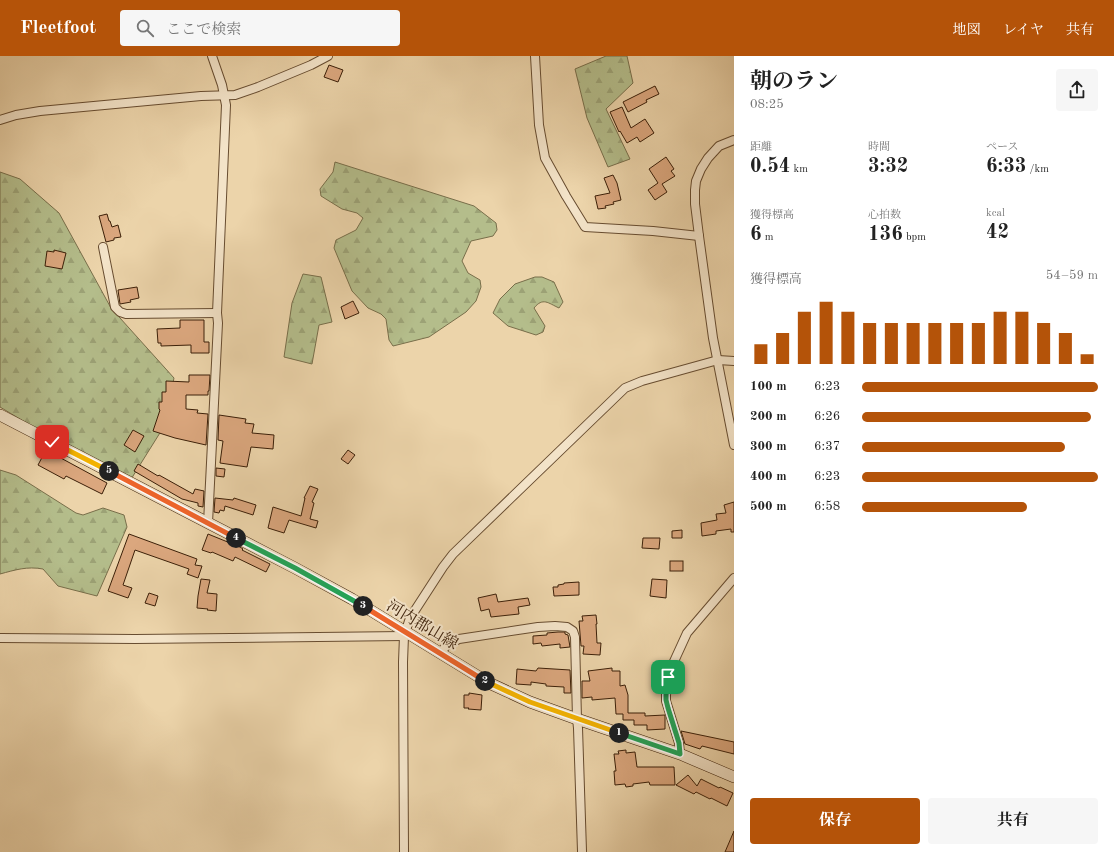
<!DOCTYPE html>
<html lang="ja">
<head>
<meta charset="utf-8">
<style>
  :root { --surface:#fff; --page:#f6f6f6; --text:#222; --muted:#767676; --accent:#b45309 }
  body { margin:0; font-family:"Old Standard TT","Noto Serif JP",serif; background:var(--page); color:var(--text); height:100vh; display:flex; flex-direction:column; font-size:15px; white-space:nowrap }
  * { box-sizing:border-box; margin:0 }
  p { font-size:13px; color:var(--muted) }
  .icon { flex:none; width:22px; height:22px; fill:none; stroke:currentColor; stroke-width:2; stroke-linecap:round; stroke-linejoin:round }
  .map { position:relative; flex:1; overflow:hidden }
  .panel { display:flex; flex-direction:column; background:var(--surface); width:380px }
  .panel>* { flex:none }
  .pin { position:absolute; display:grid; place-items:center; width:34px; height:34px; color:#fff; margin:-17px; border-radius:8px; box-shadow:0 2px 6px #0006 }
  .km { position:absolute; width:20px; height:20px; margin:-10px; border-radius:50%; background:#222; color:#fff; font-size:11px; line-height:20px; text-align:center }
  .round { display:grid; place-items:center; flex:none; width:42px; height:42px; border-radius:4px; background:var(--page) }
  .overview { display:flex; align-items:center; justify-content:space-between; height:68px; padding:0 16px }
  h1 { font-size:22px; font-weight:700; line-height:30px }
  .metrics { display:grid; grid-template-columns:repeat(3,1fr); gap:6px; height:68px; padding:4px 16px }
  .metrics div { display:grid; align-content:center }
  .metrics b { font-size:20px; font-weight:700 }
  .metrics small { font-size:11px; font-weight:400 }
  .metrics p { font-size:11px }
  .chart { height:112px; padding:8px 16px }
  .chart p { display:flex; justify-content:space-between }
  .chart svg { width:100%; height:72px; margin-top:4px; stroke:var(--accent); stroke-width:6 }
  .button { display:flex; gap:8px; margin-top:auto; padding:8px 16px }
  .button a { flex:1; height:46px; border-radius:4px; background:var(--accent); color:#fff; font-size:16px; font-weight:700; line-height:46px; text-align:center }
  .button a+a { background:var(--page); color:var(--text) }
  ul { padding:0 16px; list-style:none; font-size:13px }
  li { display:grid; grid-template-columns:64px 48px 1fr; align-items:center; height:30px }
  li i { height:10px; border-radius:5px; background:var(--accent) }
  header { display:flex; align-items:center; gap:24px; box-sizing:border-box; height:56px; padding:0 20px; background:var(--accent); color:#fff }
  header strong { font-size:19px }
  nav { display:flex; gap:22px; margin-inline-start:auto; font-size:14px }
  .search { width:280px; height:36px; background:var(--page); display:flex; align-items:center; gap:10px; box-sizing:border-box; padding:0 14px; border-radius:4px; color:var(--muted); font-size:15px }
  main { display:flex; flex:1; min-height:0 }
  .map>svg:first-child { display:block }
</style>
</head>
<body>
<header>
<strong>Fleetfoot</strong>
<div class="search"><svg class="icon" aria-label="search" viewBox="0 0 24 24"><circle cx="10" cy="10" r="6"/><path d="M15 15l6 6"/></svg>ここで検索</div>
<nav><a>地図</a><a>レイヤ</a><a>共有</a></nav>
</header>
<main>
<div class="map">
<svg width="734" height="796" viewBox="0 0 734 796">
  <defs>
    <pattern id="forest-firs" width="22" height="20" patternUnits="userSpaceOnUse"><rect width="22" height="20" fill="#b4bd8b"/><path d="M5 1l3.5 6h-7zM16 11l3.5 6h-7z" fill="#9ca276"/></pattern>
  </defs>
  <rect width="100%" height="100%" fill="#ecd4aa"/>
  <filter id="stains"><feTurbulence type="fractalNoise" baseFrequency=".005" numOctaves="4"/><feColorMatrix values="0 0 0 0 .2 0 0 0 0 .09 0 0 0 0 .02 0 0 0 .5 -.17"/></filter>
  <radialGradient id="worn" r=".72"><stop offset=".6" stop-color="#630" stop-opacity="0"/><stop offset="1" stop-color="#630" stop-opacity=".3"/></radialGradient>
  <g fill="url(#forest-firs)" stroke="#786e4a">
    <polygon points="606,0 627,0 633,27 606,53 630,103 608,111 587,62 575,13"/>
    <polygon points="335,106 474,150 496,167 497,174 493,180 471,185 462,205 468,217 480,224 481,231 476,245 466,256 429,281 393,290 389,284 386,263 381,258 368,252 352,235 334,192 336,184 356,174 363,162 357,157 342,153 321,140 320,133 333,116"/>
    <polygon points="0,116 20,123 59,157 111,252 174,322 163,372 128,428 0,351"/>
    <polygon points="303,218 321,221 332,266 319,269 312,308 284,301 292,247"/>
    <path d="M535,221H542L554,226L563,246L559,252C548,247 543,241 534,252L545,270L543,276L536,279L508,270L493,257L500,243L515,228Z"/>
    <path d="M0,414L16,419L76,457L83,459L103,452L124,459L127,471L97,540L58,530L43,513C27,510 15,514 0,518Z"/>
  </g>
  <g fill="#dba77e" stroke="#3b1f08">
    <polygon points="329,9 343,14 338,26 324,21"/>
    <polygon points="655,30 659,38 646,44 647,46 628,56 623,46"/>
    <polygon points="622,51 631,72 645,63 654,77 640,86 637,81 627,87 620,75 619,76 610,56"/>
    <polygon points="666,101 674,113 671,115 675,120 662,128 667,136 655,144 648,134 658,127 649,113"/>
    <polygon points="613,119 617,127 621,144 613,146 614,148 605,150 606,152 598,153 595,140 610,137 604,122"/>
    <polygon points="107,158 109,165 110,165 112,171 118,169 121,181 114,182 114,184 106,186 99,160"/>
    <polygon points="54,194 66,197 62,213 45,210 47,195 54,196"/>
    <polygon points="137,231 139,242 130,244 131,246 120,248 118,234"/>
    <polygon points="353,245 359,257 345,263 341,251"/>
    <polygon points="180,264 204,264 204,286 209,286 209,297 191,297 191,289 161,290 161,287 158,287 157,273 180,272"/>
    <polygon points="189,319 210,319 209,335 208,335 208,339 186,339 186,353 198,354 197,357 208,358 206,389 175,382 153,375 160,354 159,353 159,346 162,346 162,336 166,336 166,325 189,326"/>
    <polygon points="219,359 246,363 245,367 254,368 252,377 274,379 273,393 251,391 247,411 220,407 223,385 218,384"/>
    <polygon points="133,374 144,380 135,396 124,389"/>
    <polygon points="46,394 107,427 102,438 66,420 64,423 38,409"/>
    <polygon points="348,394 355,399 348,408 341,403"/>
    <polygon points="138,408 158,420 159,419 193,438 195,433 204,435 203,451 198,450 198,447 182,443 134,415"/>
    <polygon points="216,412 225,413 224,421 216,420"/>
    <polygon points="310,430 318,433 312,446 314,447 310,463 318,465 316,472 289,464 284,477 268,472 273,451 301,460 305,442 304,442"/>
    <polygon points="215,442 233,444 234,442 256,449 253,459 225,450 224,455 220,454 219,457 214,456"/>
    <polygon points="734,446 734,476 731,476 731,473 716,475 716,478 702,480 701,467 717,464 716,458 726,457 724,449"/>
    <polygon points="682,474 682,482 672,482 672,475"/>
    <polygon points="129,478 197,503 195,509 202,510 198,522 187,518 189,513 135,494 123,529 132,532 128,542 108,535"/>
    <polygon points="208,478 240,491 243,493 242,494 270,508 266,516 235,501 233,505 212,496 211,497 202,494"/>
    <polygon points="643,482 660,482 659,493 642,492"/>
    <rect x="670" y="505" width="13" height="10"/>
    <polygon points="201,523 210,524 207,537 217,538 216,555 207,554 208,553 197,552 198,540"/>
    <polygon points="652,523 667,524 666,542 650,540"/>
    <polygon points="579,526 579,539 554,540 553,531 558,531 558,529 564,528 564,527"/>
    <polygon points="149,537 158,540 155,550 145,547"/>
    <polygon points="496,538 498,546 528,542 530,549 518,551 519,558 491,561 489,553 481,555 478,542"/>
    <polygon points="596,559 597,568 596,568 597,587 601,587 600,599 583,598 584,590 581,590 579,565 583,565 582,560"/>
    <polygon points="558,576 565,576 565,578 568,579 570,591 560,592 560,588 542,590 541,587 533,588 533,580 547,579 547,577"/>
    <polygon points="538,612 570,614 571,637 564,637 564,631 546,630 546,628 531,626 531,629 516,628 517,613 536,615"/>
    <polygon points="612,612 612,615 620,615 620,630 625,629 628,639 628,657 645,657 645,660 665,659 665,673 647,674 647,669 634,669 634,664 623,664 623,658 616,658 615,642 592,644 592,641 582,642 582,625 590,625 588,615"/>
    <polygon points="469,637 482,639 481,654 468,653 469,652 464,652 464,639 469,639"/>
    <polygon points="681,675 734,686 734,698 702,690 700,693 685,688"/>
    <polygon points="626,694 626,697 635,696 637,711 674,711 675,729 650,729 649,726 633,728 633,730 626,731 625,728 615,729 614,715 616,715 614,698 619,698 618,695"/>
    <polygon points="688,719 697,730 701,723 719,732 720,731 733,737 727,750 711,742 710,743 696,736 694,738 676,729"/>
    <polygon points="734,775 734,796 725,796"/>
  </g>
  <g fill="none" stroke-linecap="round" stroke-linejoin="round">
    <defs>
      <g id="street">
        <polyline points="535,0 539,69 545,102 566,140 585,171 653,175 699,180"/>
        <polyline points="0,64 16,59 40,55 201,40 235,39 258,31 311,9 328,0"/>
        <polyline points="734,84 719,90 708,102 701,113 696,125 695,134 695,148 699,180 713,282 734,389"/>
        <polyline points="103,191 115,251 120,256 126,258 217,257"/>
        <polyline points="208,467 218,267 217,257 226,49 222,29 212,0"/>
        <polyline points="0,582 135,583 404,580"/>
        <polyline points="440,597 447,589 459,583 538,571 555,570 567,571 573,575 575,581 577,663 578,672 582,795"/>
        <polyline points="680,698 679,687 666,645 666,639 668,621 671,612 687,577 734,522"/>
        <polyline points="404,796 403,606 404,580 410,562 443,511 453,498 625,332 642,325 718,304 734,305"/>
      </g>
      <polyline id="secondary" points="0,359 295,512 352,543 489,627 530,646 577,663 680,698 734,721"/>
    </defs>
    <use href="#street" stroke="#674c30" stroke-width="10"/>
    <use href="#secondary" stroke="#3b1f08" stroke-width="12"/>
    <use href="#street" stroke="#f3e3c8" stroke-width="8"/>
    <use href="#secondary" stroke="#f3e3c8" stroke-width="11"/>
  </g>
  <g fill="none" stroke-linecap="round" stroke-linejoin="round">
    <defs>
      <polyline id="split-1" points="619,677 680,698 679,687 668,652 666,644 666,639 668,621"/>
      <polyline id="split-2" points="485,625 530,646 619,677"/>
      <polyline id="split-3" points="363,550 485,625"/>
      <polyline id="split-4" points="236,482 295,512 363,550"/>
      <polyline id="split-5" points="109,415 236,482"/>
      <polyline id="split-6" points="52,386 109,415"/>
    </defs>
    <use href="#split-1" stroke="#fff" stroke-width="8"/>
    <use href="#split-2" stroke="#fff" stroke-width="8"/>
    <use href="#split-3" stroke="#fff" stroke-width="8"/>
    <use href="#split-4" stroke="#fff" stroke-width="8"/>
    <use href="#split-5" stroke="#fff" stroke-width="8"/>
    <use href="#split-6" stroke="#fff" stroke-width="8"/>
    <use href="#split-1" stroke="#22a559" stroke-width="5"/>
    <use href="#split-2" stroke="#f5b400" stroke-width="5"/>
    <use href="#split-3" stroke="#f0652b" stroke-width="5"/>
    <use href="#split-4" stroke="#22a559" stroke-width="5"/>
    <use href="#split-5" stroke="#f0652b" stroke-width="5"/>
    <use href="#split-6" stroke="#f5b400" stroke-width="5"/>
  </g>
  <g text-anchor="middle" stroke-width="4" stroke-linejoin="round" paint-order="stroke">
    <g font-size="16" fill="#3b1f08" stroke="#f3e3c8">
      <text transform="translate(423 568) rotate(31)" y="6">河内郡山線</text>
    </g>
  </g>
  <rect width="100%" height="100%" filter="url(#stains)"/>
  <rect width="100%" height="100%" fill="url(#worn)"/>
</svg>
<div class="pin" style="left:668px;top:621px;background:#1e9e55"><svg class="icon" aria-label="arrive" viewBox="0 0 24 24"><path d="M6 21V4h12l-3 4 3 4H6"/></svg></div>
<div class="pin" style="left:52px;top:386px;background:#d93025"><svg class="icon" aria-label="check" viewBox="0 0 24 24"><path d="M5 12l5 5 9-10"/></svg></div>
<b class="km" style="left:619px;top:677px">1</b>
<b class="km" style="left:485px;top:625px">2</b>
<b class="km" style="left:363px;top:550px">3</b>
<b class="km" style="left:236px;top:482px">4</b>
<b class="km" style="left:109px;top:415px">5</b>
</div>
<section class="panel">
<div class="overview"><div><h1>朝のラン</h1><p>08:25</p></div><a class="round"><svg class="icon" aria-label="share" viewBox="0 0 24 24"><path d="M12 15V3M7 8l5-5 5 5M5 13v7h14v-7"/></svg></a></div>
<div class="metrics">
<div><p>距離</p><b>0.54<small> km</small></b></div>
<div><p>時間</p><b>3:32</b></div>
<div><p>ペース</p><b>6:33<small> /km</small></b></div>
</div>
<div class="metrics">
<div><p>獲得標高</p><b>6<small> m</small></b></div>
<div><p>心拍数</p><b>136<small> bpm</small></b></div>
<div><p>kcal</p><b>42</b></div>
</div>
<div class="chart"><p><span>獲得標高</span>54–59 m</p>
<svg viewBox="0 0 160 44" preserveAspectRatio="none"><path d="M5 44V32M15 44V25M25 44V12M35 44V6M45 44V12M55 44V19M65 44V19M75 44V19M85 44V19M95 44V19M105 44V19M115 44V12M125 44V12M135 44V19M145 44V25M155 44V38"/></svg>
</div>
<ul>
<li><b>100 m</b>6:23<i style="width:100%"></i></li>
<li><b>200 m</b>6:26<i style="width:97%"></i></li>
<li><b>300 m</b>6:37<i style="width:86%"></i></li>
<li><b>400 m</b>6:23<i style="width:100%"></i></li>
<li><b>500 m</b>6:58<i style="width:70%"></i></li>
</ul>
<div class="button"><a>保存</a><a>共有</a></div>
</section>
</main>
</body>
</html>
